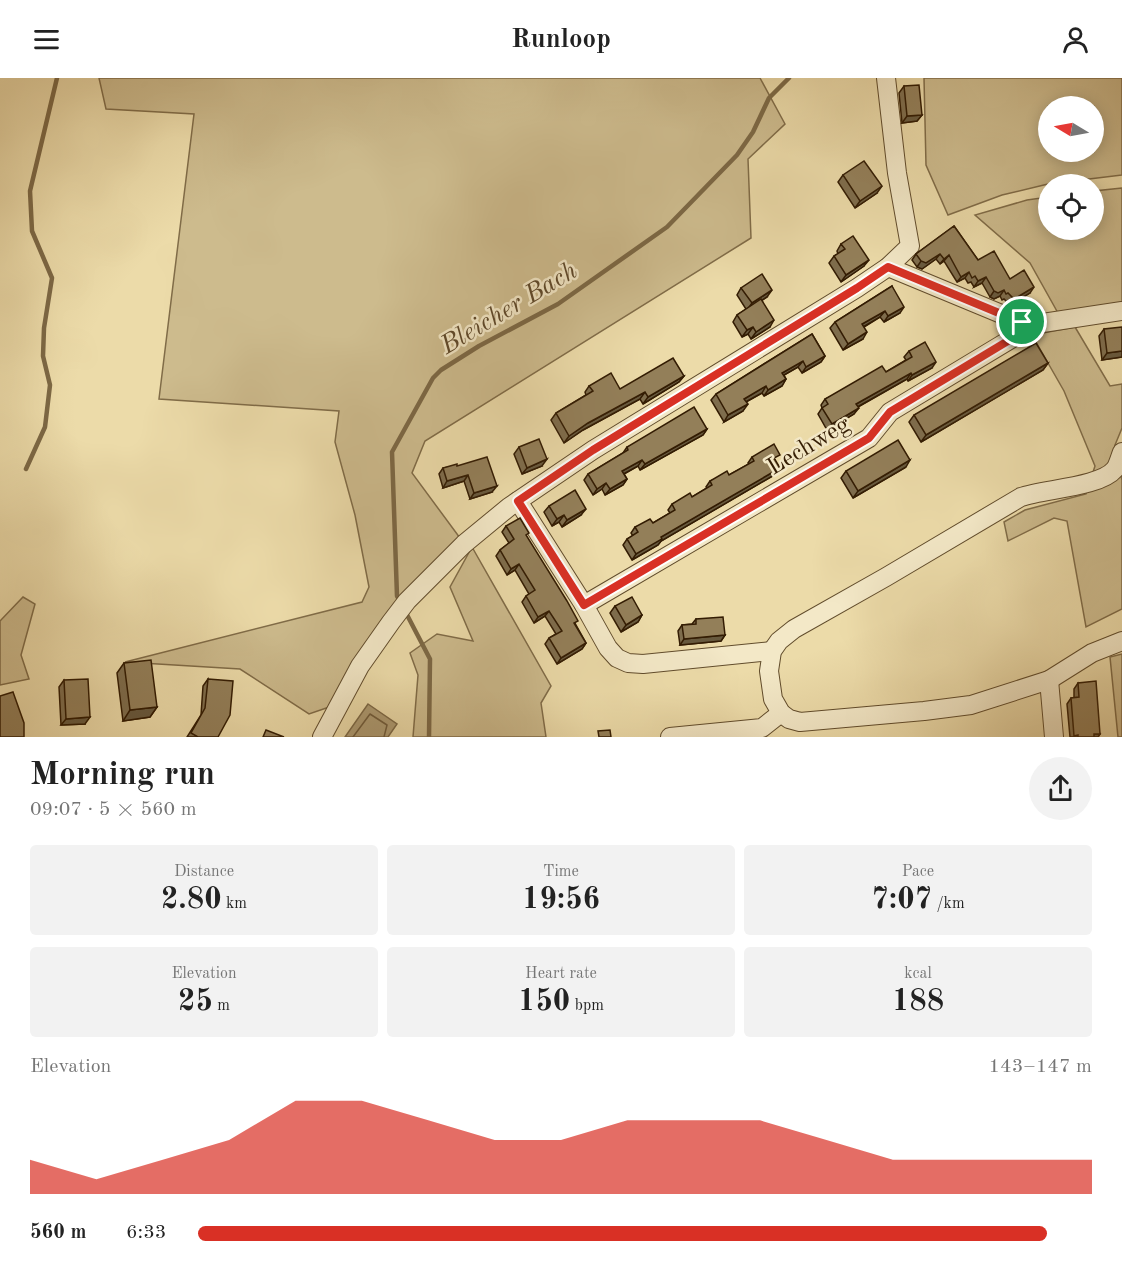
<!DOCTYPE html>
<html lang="en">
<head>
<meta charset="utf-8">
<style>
  :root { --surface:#fff; --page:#f2f2f2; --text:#222; --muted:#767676; --accent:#d93025 }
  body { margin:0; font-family:"Old Standard TT",serif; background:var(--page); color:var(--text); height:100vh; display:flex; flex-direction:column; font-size:22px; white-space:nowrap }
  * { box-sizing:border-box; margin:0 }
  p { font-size:20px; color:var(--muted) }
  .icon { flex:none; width:33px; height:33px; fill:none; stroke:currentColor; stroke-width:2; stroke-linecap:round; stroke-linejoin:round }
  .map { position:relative; height:659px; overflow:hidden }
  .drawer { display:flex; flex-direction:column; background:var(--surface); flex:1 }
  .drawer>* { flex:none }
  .needle { width:39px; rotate:280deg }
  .buttons { position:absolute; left:1038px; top:18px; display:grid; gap:12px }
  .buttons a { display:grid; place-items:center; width:66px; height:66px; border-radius:50%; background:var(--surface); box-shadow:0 3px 15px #0003; font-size:30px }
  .pin { position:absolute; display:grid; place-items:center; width:51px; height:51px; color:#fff; margin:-26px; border:3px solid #fff; border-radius:50%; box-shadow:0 2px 6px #0007 }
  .round { display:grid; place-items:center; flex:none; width:63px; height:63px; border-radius:32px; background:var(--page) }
  .overview { display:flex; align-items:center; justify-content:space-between; height:102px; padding:0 30px }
  h1 { font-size:33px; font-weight:600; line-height:45px }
  .stats { display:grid; grid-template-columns:repeat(3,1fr); gap:9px; height:102px; padding:6px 30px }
  .stats div { display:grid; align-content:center; border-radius:6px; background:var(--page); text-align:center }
  .stats b { font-size:30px; font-weight:600 }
  .stats small { font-size:16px; font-weight:400 }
  .stats p { font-size:16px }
  .chart { height:168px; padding:12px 30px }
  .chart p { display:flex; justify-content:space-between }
  .chart svg { width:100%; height:108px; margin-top:6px; fill:var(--accent); opacity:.7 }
  ul { padding:0 30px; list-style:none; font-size:20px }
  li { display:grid; grid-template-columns:96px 72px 1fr; align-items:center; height:45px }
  li i { height:15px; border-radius:8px; background:var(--accent) }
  header { display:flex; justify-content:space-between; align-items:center; height:78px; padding:0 30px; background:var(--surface); font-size:27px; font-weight:600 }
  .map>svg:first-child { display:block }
</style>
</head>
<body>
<header><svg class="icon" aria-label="menu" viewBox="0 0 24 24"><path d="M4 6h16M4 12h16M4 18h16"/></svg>Runloop<svg class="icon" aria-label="person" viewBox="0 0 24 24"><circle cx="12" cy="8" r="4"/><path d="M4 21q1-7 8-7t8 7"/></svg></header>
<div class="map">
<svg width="1122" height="659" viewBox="0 0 1122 659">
  <rect width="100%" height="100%" fill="#ecdba9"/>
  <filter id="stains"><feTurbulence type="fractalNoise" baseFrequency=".00333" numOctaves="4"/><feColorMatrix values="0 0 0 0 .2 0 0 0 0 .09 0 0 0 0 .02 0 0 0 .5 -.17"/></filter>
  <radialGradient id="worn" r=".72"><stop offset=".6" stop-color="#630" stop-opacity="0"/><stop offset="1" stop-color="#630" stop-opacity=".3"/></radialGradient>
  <g fill="#cdbb8d" stroke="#806c48" stroke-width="1.5" fill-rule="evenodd">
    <polygon points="99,0 760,0 785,46 748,81 751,160 425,363 412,395 460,460 335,627 309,636 240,591 125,584 362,524 369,509 355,437 335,364 339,333 159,321 194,36 106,31"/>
    <path d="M924,0H1122V97L1048,106L1002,117L948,137L926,87ZM1048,28H1094V74H1048Z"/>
    <polygon points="1122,110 1122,225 1058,235 1030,185 975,137 1027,122 1048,119 1048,152 1094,152 1094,113"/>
    <polygon points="1075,249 1110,308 1122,306 1122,350 1115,367 1122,402 1122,531 1086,549 1067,443 1054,440 1008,463 1004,444 1025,432 1086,416 1095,388 1064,313 1032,257"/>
    <polygon points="472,469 551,608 541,625 546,659 413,659 418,597 410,575 437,556 473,563 450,509"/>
    <polygon points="23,519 35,526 21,577 29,601 0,607 0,543"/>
    <polygon points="1122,576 1122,659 1118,659 1110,579"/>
  </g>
  <polygon fill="#ad9a71" stroke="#7c6845" stroke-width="1.5" points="368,626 397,646 388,659 345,659"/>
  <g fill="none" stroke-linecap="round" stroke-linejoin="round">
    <polyline stroke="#705b3a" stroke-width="1.5" points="353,659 370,636 387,647 384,659"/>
    <g stroke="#7c6845" stroke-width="4.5">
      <polyline points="26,391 45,349 50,307 43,278 44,250 52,200 32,153 30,113 57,0"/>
      <polyline points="400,523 397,518 392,374 433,300 441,292 479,268 558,226 667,149 737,77 753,54 769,20 789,0"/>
      <polyline points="405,533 430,581 429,659"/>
    </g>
    <defs>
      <g id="street">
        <polyline points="888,189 1011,240 1022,244 1036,246"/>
        <path d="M1122,374C1120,379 1118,387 1115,391C1101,409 1043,411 1021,419L886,499L794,551L779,563L772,573L769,593L773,621L781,635L789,641L800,644L924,633L971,627L1049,602L1092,575L1122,563"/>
        <polyline points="518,423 584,527 608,570 617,580 628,585 643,586 772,573"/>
        <polyline points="584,527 869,360 890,334 1036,246 1122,233"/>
        <polyline points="1049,602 1054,659"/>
        <polyline points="322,659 360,588 391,544 407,523 464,466 509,429 593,372 857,210 888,189 910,168 897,95 886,0"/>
        <polyline points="670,659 762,650 781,635"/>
      </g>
    </defs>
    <use href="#street" stroke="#614c2c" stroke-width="20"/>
    <use href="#street" stroke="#f3e8c7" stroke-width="18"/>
  </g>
  <g fill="#7e6d4d" stroke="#331c03" stroke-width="1.5">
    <polygon points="904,8 922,37 917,43 902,45 899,15"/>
    <polygon points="843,97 877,115 855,130 838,104"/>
    <polygon points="954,148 978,182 1010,201 1030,215 1010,227 1004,221 1002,222 1000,218 994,221 990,219 982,205 974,209 971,204 968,205 965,200 957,204 944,183 940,186 936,181 922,191 917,189 912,182 916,176"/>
    <polygon points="841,166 864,188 841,204 829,185 834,178 838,176 837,173"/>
    <polygon points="892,208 900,235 884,244 880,239 864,249 863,261 843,272 830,250 835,244"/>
    <polygon points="741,210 767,219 762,222 770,249 751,261 748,256 742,259 733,244 737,237 746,231 737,217"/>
    <polygon points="1104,251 1122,279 1102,282 1099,258"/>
    <polygon points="812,256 825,278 821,284 802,295 798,289 784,297 786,301 782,308 764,318 762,315 746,324 743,333 724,344 711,322 716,316"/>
    <polygon points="909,273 932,290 908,303 907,301 858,329 854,336 827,352 818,336 822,330 821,327 825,321 886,294 906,282 904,279"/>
    <polygon points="1048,285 1043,292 921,364 909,344 914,337"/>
    <polygon points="684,298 679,304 643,326 640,321 583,352 564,365 551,342 556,335 586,317 585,314 589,308 620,311"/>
    <polygon points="707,351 703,357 640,392 638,388 624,396 627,401 623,407 605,417 602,411 593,417 584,402 588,396 623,375 627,369"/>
    <polygon points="519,369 542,388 522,396 514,376"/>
    <polygon points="752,379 775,382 776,396 661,463 658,467 632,482 623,467 627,461 633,458 631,455 635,449 653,445 670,435 668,432 672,426 692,419 707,410 706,409 710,403 729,397 749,386 748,385"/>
    <polygon points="457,388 492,414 470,421 464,403 443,410 439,396 443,390"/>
    <polygon points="906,389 853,420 841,400 846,393"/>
    <polygon points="549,428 581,437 562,449 559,444 552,448 544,434"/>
    <polygon points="506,448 527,459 586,565 582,571 557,586 545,566 549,560 556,556 545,538 534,545 522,524 526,518 529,516 515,492 507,497 496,478 500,472 509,465 502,454"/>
    <polygon points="615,528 642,537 638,544 621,554 610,535"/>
    <polygon points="696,541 725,557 721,563 680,567 678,553 682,547 692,546"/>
    <polygon points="124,585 157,629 150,639 123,643 117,595"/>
    <polygon points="208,601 218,659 187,659 201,637 203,608"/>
    <polygon points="64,602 85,646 61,647 59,609"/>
    <polygon points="1078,605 1100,656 1098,659 1070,659 1067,626 1071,620 1074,620 1074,611"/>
  </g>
  <g fill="#67593e" stroke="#331c03" stroke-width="1.5">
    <polygon points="922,37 917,43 902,45 907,38"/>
    <polygon points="882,108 877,115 855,130 860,123"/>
    <polygon points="940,176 936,181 922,191 917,189 921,183"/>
    <polygon points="949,177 944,183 940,186 944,181"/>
    <polygon points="869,182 864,188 841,204 846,197"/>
    <polygon points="969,194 965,200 957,204 961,199"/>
    <polygon points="986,199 982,205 974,209 978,203"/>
    <polygon points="1034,209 1030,215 1010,227 1014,221"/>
    <polygon points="772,212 767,219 747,232 752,225"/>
    <polygon points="1004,212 1000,218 994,221 990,219 994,213"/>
    <polygon points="904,229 900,235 884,244 888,238"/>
    <polygon points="885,233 880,239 858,252 862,246"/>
    <polygon points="774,242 770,249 751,261 756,254"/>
    <polygon points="753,249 748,256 742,259 747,252"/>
    <polygon points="867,254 863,261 843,272 848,266"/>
    <polygon points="1122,273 1122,279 1102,282 1107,275"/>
    <polygon points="825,278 821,284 802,295 806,289"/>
    <polygon points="803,283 798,289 777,301 782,295"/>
    <polygon points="936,284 932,290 908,303 912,297"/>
    <polygon points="1048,285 1043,292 921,364 926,357"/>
    <polygon points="911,295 907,301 852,332 856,326"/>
    <polygon points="684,298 679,304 643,326 648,319"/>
    <polygon points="786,301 782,308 764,318 768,312"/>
    <polygon points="766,308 762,315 740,327 744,321"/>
    <polygon points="645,314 640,321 583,352 564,365 569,358 588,345"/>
    <polygon points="748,326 743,333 724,344 728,337"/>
    <polygon points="859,330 854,336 827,352 832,346"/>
    <polygon points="707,351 703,357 640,392 645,386"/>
    <polygon points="547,381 542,388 522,396 527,390"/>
    <polygon points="642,382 638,388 618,399 622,393"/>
    <polygon points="910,382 906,389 853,420 858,413"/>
    <polygon points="780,390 776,396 661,463 658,467 632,482 636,476 661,459"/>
    <polygon points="468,397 464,403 443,410 447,403"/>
    <polygon points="627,401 623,407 605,417 610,411"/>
    <polygon points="606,405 602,411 593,417 597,411"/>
    <polygon points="497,408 492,414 470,421 474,415"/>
    <polygon points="586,431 581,437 562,449 567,442"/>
    <polygon points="564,437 559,444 552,448 557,441"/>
    <polygon points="519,486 515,492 507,497 511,491"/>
    <polygon points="549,533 545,538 534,545 538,539"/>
    <polygon points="642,537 638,544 621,554 626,547"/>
    <polygon points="725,557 721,563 680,567 684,561"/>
    <polygon points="586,565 582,571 557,586 561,580"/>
    <polygon points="157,629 150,639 123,643 130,632"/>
    <polygon points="90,639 85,646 61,647 66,641"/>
    <polygon points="1094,656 1100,656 1098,659 1092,659"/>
  </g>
  <g fill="#937f59" stroke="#331c03" stroke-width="1.5">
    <polygon points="919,7 922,37 907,38 904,8"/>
    <polygon points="864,83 882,108 860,123 843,97"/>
    <polygon points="954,148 978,182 994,173 1010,201 1024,192 1034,209 1014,221 1008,215 1006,216 1004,212 998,215 994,213 986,199 978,203 975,198 972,200 969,194 961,199 949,177 944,181 940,176 926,185 921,183 916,176"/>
    <polygon points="853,158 869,182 846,197 834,178 845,171 841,166"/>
    <polygon points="762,196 772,212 752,225 741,210"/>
    <polygon points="892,208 904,229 888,238 885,233 862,246 867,254 848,266 835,244"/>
    <polygon points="761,221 774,242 756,254 753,249 747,252 737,237"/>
    <polygon points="1122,249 1122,273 1107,275 1104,251"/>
    <polygon points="812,256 825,278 806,289 803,283 782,295 786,301 768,312 766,308 744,321 748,326 728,337 716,316"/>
    <polygon points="925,264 936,284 912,297 911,295 856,326 859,330 832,346 822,330 828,326 825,321 882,288 886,294 912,279 909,273"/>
    <polygon points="1036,265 1048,285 926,357 914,337"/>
    <polygon points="673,280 684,298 648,319 645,314 588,345 569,358 556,335 593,313 589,308 611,295 620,311"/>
    <polygon points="694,329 707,351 645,386 642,382 622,393 627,401 610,411 606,405 597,411 588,396 628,372 627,369"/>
    <polygon points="539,361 547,381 527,390 519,369"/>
    <polygon points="898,362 910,382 858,413 846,393"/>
    <polygon points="774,366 780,377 774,380 780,390 661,459 662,461 636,476 627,461 638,454 635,449 650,441 653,445 675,432 672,426 690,415 692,419 712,407 710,403 727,393 729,397 754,383 752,379"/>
    <polygon points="487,379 497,408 474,415 468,397 447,403 443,390 457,386 457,388"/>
    <polygon points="575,412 586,431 567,442 564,437 557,441 549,428"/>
    <polygon points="520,440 529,455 526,457 567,523 578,543 574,545 586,565 561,580 549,560 562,553 549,533 538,539 526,518 535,512 519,486 511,491 500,472 514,461 506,448"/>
    <polygon points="632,519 642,537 626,547 615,528"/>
    <polygon points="723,539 725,557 684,561 682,547 696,546 696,541"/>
    <polygon points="151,582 157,629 130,632 124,585"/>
    <polygon points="88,601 90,639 66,641 64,602"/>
    <polygon points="208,601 233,603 230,637 218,659 198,659 191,655 205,630"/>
    <polygon points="1096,603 1100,656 1094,656 1094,659 1078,659 1078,657 1074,658 1071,620 1079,619 1078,605"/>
    <polygon points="13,614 24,645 24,659 0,659 0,618"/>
    <polygon points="266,652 284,659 263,659"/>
    <polygon points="610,652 611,659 599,659 598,653"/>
  </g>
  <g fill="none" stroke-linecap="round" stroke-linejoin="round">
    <defs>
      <polygon id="route" points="888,189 1011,240 1022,244 1036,246 890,334 869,360 584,527 518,423 593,372 857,210"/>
    </defs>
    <use href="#route" stroke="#fff" stroke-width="12"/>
    <use href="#route" stroke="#d93025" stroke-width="8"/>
  </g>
  <g text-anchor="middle" stroke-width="5" stroke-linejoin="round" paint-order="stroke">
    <g font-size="24" fill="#331c03" stroke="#f3e8c7">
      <text transform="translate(808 367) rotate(-31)" y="8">Lechweg</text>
    </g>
    <g font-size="26" font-style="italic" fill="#5e482a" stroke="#f3e8c7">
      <text transform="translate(508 229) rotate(-31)" y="9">Bleicher Bach</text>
    </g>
  </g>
  <rect width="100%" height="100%" filter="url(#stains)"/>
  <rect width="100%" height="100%" fill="url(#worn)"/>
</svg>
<div class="buttons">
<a><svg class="needle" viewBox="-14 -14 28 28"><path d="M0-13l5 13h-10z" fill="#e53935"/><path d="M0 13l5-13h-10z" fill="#767676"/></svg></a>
<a><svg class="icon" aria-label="locate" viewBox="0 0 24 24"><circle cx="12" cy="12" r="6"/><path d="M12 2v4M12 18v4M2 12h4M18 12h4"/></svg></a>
</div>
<div class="pin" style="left:1022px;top:244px;background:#1e9e55"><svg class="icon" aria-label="arrive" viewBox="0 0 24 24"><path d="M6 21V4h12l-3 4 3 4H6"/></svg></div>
</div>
<section class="drawer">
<div class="overview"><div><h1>Morning run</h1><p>09:07 · 5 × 560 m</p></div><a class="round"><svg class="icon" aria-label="share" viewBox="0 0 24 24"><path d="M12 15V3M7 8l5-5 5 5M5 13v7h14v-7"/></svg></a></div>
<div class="stats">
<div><p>Distance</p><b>2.80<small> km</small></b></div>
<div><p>Time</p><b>19:56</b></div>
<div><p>Pace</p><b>7:07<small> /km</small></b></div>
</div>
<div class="stats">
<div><p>Elevation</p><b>25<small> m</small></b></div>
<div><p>Heart rate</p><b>150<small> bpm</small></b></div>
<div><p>kcal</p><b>188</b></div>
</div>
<div class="chart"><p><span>Elevation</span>143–147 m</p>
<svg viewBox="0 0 160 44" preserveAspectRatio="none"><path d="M0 44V30L10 38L20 30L30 22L40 6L50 6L60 14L70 22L80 22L90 14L100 14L110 14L120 22L130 30L140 30L150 30L160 30V44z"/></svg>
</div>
<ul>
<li><b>560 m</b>6:33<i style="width:95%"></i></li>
</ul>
</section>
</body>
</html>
